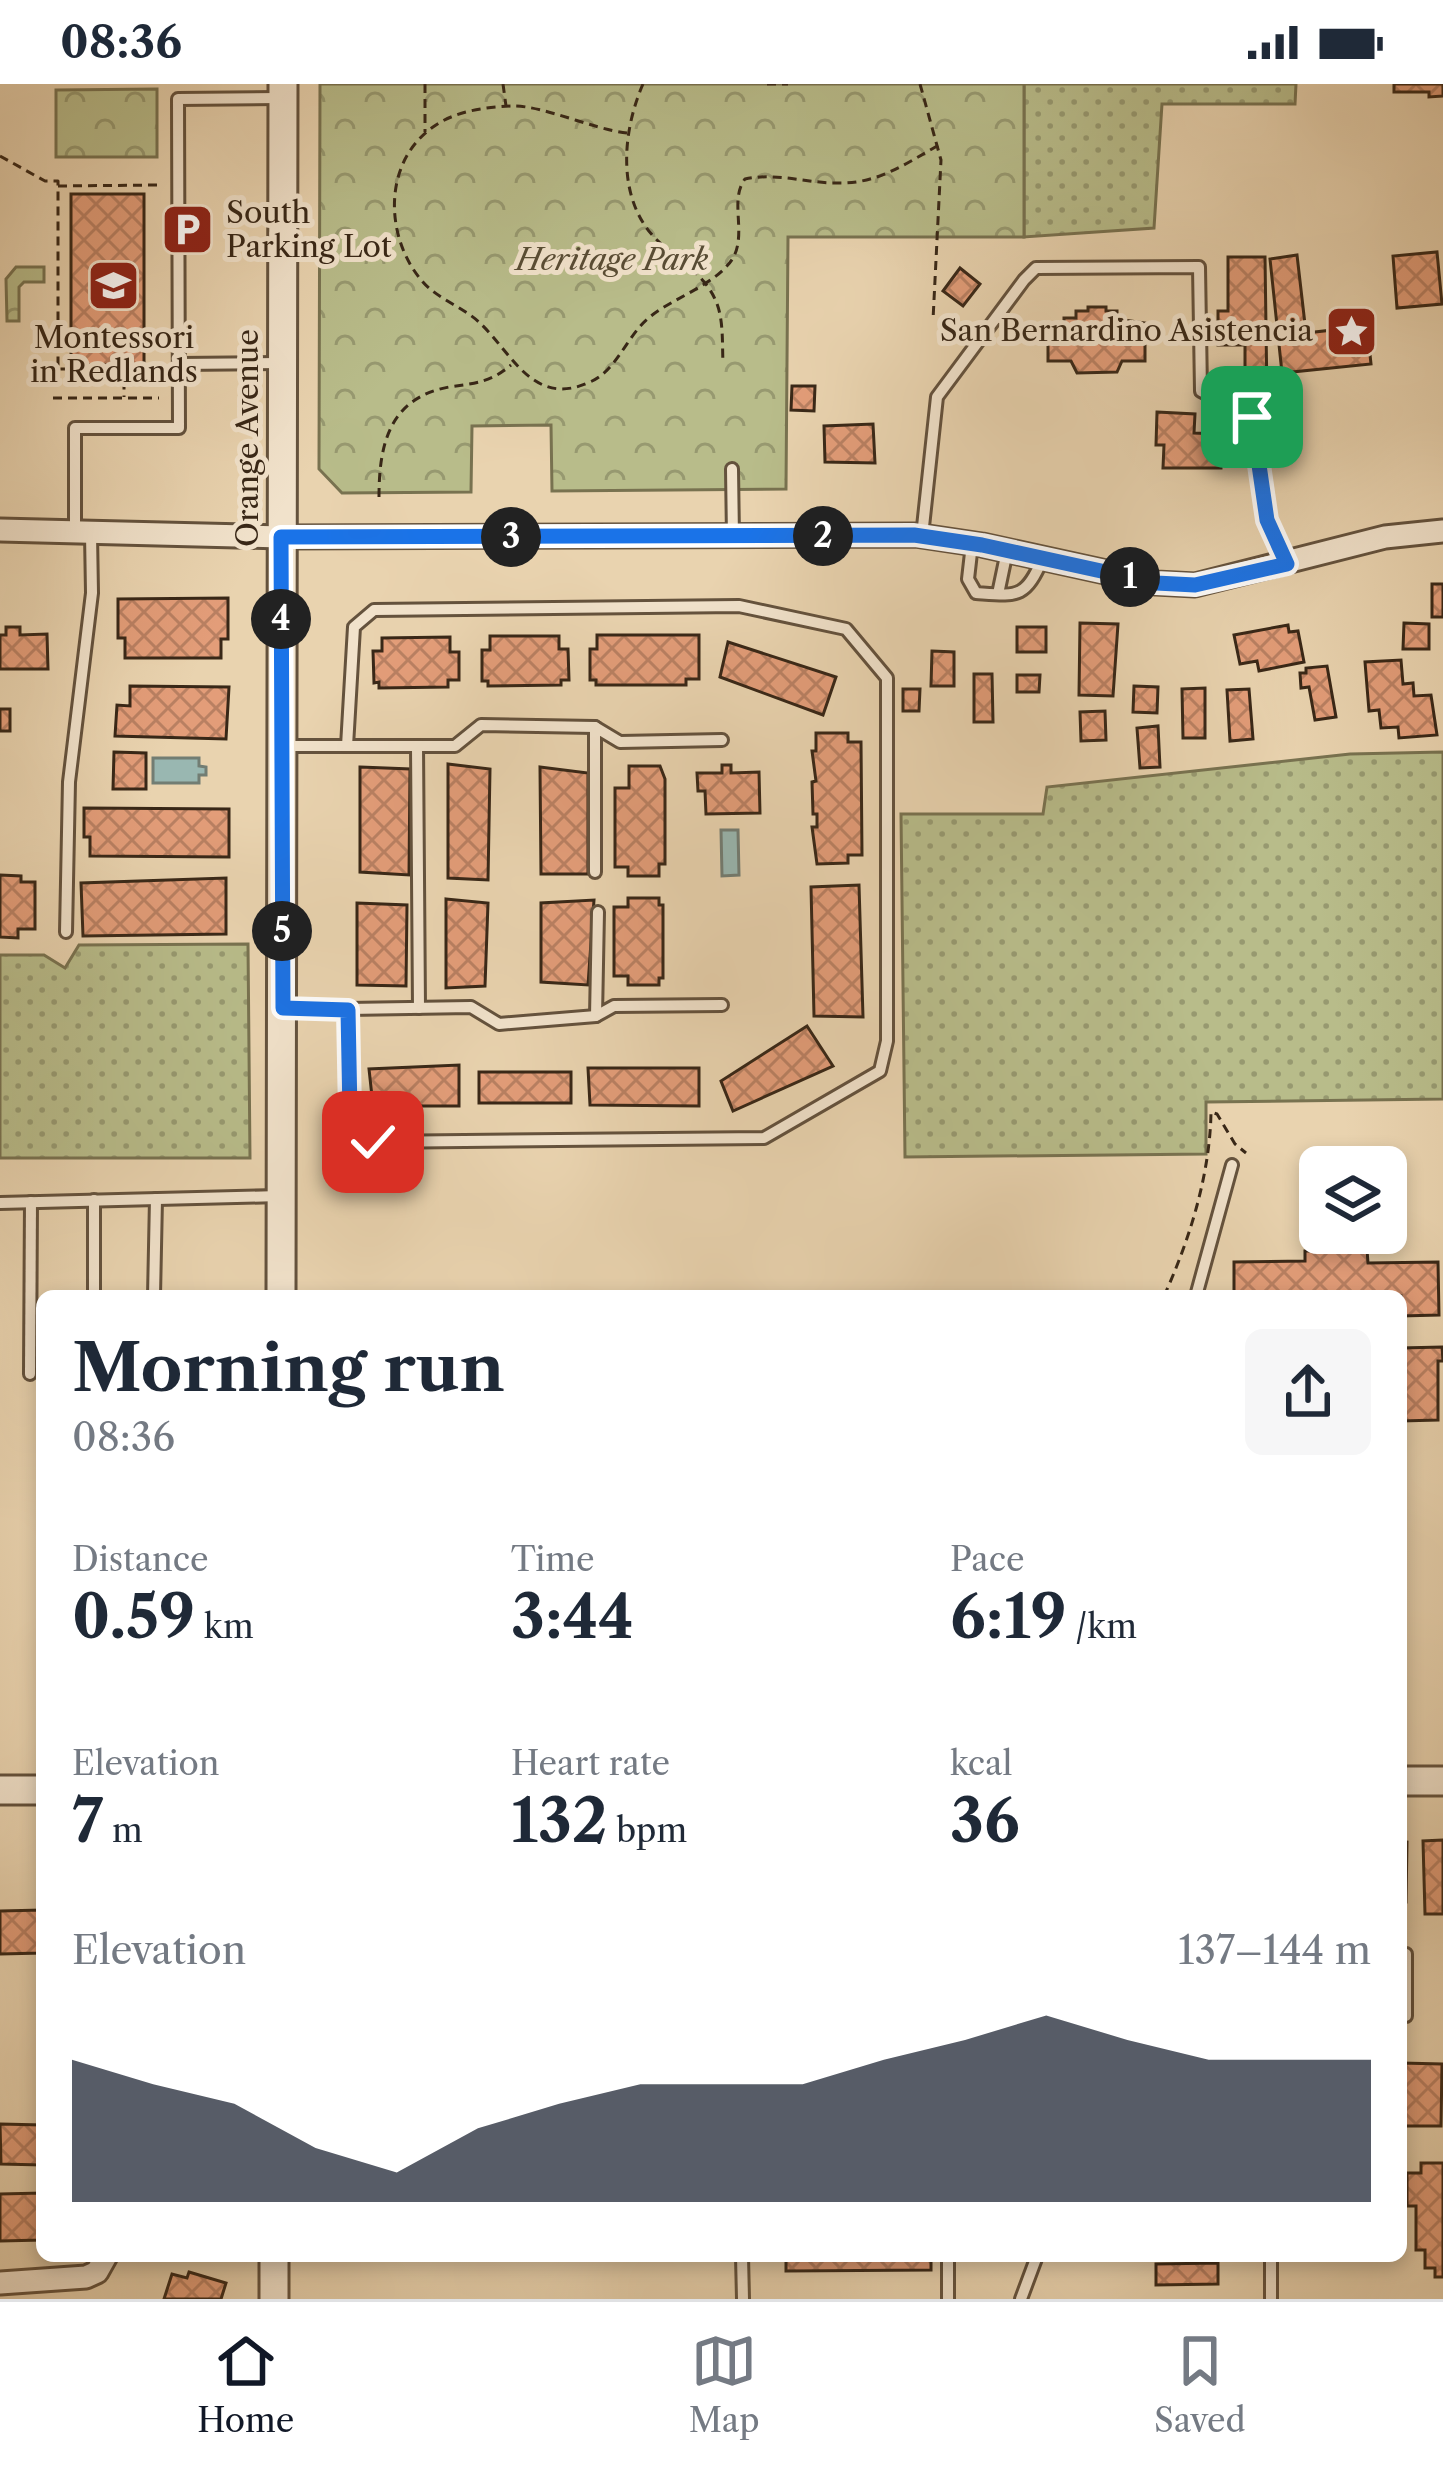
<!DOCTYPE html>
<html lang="en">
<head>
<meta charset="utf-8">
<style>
  :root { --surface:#fff; --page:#f6f6f7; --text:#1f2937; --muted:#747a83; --line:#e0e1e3; --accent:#111827 }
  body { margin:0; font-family:"Libre Caslon Text",serif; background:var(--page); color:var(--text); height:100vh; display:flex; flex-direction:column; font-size:45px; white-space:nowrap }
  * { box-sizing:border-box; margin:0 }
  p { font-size:39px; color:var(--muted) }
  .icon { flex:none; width:66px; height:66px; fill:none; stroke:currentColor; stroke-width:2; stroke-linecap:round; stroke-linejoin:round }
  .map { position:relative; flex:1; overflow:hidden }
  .panel { position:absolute; left:36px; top:1206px; width:1371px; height:972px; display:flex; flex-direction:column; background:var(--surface); border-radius:18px; box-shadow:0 6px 18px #0003 }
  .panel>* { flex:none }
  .buttons { position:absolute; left:1299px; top:1062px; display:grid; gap:24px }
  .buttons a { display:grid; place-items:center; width:108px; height:108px; border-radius:18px; background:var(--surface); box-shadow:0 6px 18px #0003; font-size:60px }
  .pin { position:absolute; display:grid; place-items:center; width:102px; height:102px; color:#fff; margin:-51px; border-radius:24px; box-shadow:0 6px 18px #0006 }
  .km { position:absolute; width:60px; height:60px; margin:-30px; border-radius:50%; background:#222; color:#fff; font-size:33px; line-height:60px; text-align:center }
  .round { display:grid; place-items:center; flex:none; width:126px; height:126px; border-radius:18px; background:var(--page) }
  .overview { display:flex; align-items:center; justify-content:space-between; height:204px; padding:0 36px }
  h1 { font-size:66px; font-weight:700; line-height:90px }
  .stats { display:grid; grid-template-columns:repeat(3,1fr); gap:18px; height:204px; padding:12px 36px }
  .stats div { display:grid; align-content:center }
  .stats b { font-size:60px; font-weight:700 }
  .stats small { font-size:33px; font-weight:400 }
  .stats p { font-size:33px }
  .chart { height:336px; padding:24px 36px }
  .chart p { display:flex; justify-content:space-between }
  .chart svg { width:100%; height:216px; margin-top:12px; fill:var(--accent); opacity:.7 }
  .status { display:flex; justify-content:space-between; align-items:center; height:84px; padding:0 60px; background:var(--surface); direction:ltr }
  .status svg { height:33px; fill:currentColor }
  .tab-bar { display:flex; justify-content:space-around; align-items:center; height:168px; border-top:3px solid var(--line); background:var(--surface); font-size:33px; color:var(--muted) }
  .tab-bar a { display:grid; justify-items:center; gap:6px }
  .tab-bar .selected { color:var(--accent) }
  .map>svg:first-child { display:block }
</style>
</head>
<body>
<div class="status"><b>08:36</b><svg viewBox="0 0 49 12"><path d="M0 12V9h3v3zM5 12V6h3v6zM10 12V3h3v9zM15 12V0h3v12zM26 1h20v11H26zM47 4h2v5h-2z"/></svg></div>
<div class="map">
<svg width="1443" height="2215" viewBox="0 0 1443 2215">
  <defs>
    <pattern id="grass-dots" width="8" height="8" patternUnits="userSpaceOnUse" patternTransform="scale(3)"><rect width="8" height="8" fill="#b8bc8a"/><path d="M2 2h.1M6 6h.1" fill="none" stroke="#979970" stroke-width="1.8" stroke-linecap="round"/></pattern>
    <pattern id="forest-crowns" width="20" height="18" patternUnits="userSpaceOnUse" patternTransform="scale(3)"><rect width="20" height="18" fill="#b8bc8a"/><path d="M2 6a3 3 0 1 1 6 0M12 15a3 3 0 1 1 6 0" fill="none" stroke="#979970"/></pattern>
    <pattern id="building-cross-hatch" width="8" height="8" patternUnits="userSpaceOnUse" patternTransform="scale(3)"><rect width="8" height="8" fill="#e39d79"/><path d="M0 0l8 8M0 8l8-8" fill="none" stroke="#b98062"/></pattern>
  </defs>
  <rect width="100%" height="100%" fill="#e9d3af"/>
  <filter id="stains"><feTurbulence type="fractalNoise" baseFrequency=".00167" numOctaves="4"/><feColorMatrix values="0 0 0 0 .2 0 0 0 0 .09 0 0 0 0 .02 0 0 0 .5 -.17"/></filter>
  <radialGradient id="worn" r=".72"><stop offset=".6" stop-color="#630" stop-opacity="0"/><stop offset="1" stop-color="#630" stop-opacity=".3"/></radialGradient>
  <g fill="url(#grass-dots)" stroke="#787250" stroke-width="3">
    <polygon points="1024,0 1296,0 1295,20 1162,20 1154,144 1024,153"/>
    <polygon points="1443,668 1443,1015 1206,1018 1206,1070 905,1073 901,730 1043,730 1047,703 1350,670"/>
    <polygon points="248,860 250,1074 0,1074 0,871 44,871 65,884 79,861"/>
  </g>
  <g fill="url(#forest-crowns)" stroke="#787250" stroke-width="3">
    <polygon points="320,0 1024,0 1024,153 788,153 786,405 552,407 551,341 472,342 471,408 342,409 319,385"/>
    <polygon points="157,5 157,73 56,73 56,6"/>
    <polygon points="16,183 44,183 44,198 24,198 19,203 19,237 7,237 6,195"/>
  </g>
  <g fill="#99b7b1" stroke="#727d73" stroke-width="3">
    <polygon points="153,674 199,674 199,682 206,683 206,691 199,691 199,699 153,699"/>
    <polygon points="721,746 738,746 739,791 722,792"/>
  </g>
  <g fill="url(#building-cross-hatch)" stroke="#382717" stroke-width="3">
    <polygon points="1394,0 1443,0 1443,12 1429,13 1429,8 1394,8"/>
    <rect x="71" y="110" width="73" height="171"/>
    <polygon points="1437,168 1442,220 1397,224 1393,172"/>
    <polygon points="1297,171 1306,249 1367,242 1371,280 1282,289 1270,175"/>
    <polygon points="1228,173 1265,173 1267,313 1245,313 1245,261 1218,261 1218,227 1228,227"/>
    <polygon points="960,184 980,200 963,222 943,207"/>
    <polygon points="1088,223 1106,223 1106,227 1117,227 1117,235 1145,239 1145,277 1122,277 1117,288 1077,289 1071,277 1048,277 1048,239 1064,239 1064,234 1076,234 1076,227 1088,227"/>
    <polygon points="792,302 815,302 814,327 791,326"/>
    <polygon points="1157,328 1195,330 1194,349 1222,350 1221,384 1163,384 1164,361 1156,361"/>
    <polygon points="873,340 875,379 825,378 824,342"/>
    <rect x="1432" y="500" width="11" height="33"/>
    <polygon points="228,514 228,555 221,555 221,574 125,574 125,554 118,554 118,515"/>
    <polygon points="1080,539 1118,540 1113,612 1079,611"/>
    <polygon points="1404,539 1429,540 1429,565 1403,565"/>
    <polygon points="1288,541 1289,548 1298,547 1304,578 1259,587 1257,577 1240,580 1234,551"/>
    <polygon points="6,543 20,543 20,551 47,550 48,585 0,585 0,551 6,551"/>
    <rect x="1017" y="543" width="29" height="25"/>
    <polygon points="597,551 699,551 699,595 686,595 686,601 596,601 596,596 590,596 590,565 597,565"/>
    <polygon points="490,552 559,552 559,565 568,565 569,596 561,596 561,601 488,602 488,597 482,597 482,566 490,566"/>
    <polygon points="450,553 450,568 459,568 459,596 448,596 448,603 379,604 379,598 374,599 373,567 382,567 382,554"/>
    <polygon points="728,558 836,593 823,631 720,593"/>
    <polygon points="932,567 954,568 954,602 931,602"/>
    <polygon points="1401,576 1403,600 1413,599 1414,612 1431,611 1437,651 1399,654 1398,643 1381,644 1379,626 1369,627 1365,578"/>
    <polygon points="1327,582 1336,633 1315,636 1309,603 1301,604 1300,589 1306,589 1306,584"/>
    <polygon points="974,590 992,590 993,638 974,638"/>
    <polygon points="1017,591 1040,591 1039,608 1017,608"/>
    <polygon points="130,602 229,603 226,655 115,652 117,621 130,622"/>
    <polygon points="1134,602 1158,603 1157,629 1133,628"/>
    <polygon points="1205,604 1205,654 1183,654 1182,605"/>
    <polygon points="903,605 920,605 919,627 903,627"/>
    <polygon points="1249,605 1253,655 1230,657 1227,606"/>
    <rect x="0" y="625" width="10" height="22"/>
    <polygon points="1105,627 1106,656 1081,657 1080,628"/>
    <polygon points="1158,642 1160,683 1140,684 1137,644"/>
    <polygon points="816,649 848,649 848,658 861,658 862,771 848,771 848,779 817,780 812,743 817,743 817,730 813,730 812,698 816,697 812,667 816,667"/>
    <polygon points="114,668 146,669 146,705 113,705"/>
    <polygon points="448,680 490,685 488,796 448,794"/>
    <polygon points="722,681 731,681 731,689 759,688 760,729 706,730 705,707 698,707 697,689 722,689"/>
    <polygon points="629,682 660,682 665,695 665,780 659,780 659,792 628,792 628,783 615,783 615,704 629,704"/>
    <polygon points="360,683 410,685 409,791 360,788"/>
    <polygon points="540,683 588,689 588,790 541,790"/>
    <polygon points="84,724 229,725 229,773 90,772 90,753 84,753"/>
    <polygon points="0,791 21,792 21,798 35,798 35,845 18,845 18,854 0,853"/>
    <polygon points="226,794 226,850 83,852 81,799"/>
    <polygon points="859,801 863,933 814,932 811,803"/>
    <polygon points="628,814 659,814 659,821 663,821 663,894 659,894 659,901 628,901 628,892 614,892 614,823 628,823"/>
    <polygon points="446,815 488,819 485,902 446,904"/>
    <polygon points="594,816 588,901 541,898 541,819"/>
    <polygon points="357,819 407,821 406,902 357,901"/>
    <polygon points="807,942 833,982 733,1027 721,997"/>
    <polygon points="459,981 459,1022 373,1022 369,985"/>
    <polygon points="588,984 699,984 699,1022 590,1021"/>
    <rect x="479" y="988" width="92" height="31"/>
    <polygon points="1367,1166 1368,1179 1438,1178 1439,1231 1401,1232 1401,1212 1234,1212 1234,1178 1305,1177 1305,1167"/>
    <polygon points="1442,1263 1443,1277 1438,1277 1438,1336 1401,1337 1401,1264"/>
    <polygon points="1443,1756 1443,1830 1425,1830 1423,1757"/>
    <polygon points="1401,1757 1407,1758 1406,1818 1401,1818"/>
    <polygon points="42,1826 42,1869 0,1870 0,1827"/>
    <polygon points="1401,1979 1442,1980 1441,2042 1401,2042"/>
    <polygon points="0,2040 42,2041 42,2081 1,2080"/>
    <polygon points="1421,2079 1443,2079 1443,2193 1435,2193 1435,2184 1425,2184 1425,2166 1416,2166 1416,2122 1407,2122 1407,2089 1421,2089"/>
    <polygon points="42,2109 42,2156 0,2157 0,2110"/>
    <polygon points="786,2172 931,2172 931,2186 786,2187"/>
    <polygon points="1218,2179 1218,2200 1156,2201 1156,2180"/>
    <polygon points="189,2188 226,2199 221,2215 164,2215 172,2190 187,2194"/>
  </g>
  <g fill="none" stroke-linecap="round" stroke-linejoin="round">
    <defs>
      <g id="service">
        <polyline points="179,280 280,279"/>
        <polyline points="732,385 733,453"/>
        <polyline points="75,449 75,344 179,344 178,15 279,14"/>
        <polyline points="922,452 937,313 1024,196 1036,184 1199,183 1201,307 1252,333 1267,435 1285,477"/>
        <path d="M972,460L968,495L976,509C1018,512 1025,515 1043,474"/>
        <polyline points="998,510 1007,467"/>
        <polyline points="595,643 595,788"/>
        <polyline points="286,662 347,662 354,543 374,526 739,522 846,545 887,594 887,957 880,987 764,1054 373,1058 350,1029 348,925 286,924"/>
        <polyline points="347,662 455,662 481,641 595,643 620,658 722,656"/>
        <polyline points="417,662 419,924"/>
        <polyline points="66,848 69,698 92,509 91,450"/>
        <polyline points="348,925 471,923 499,940 596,932 614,922 722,921"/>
        <polyline points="596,932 598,828"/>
        <polyline points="0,1119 279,1112"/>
        <polyline points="94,1212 94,1116"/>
        <polyline points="154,1212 156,1115"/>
        <polyline points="1196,1212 1232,1081"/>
        <polyline points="30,1290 31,1118"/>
        <polyline points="1401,1870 1406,1870 1406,1932 1401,1932"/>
        <polyline points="742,2172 743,2215"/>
        <polyline points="948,2172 948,2215"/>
        <polyline points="1021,2215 1037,2172"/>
        <polyline points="1271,2215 1271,2172"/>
      </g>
      <g id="minor">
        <polyline points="0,446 281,453 915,451 982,461 1156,499 1195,501 1385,453 1443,447"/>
        <polyline points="0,2199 86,2193 97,2188 106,2172"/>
      </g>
      <g id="tertiary">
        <polyline points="281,1212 283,0"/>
        <polyline points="1401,1697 1443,1697"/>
        <polyline points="0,1706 42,1706"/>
        <polyline points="274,2172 274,2215"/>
      </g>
    </defs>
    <use href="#service" stroke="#64523d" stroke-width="16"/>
    <use href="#minor" stroke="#64523d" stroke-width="27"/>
    <use href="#tertiary" stroke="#64523d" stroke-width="33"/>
    <g stroke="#382717" stroke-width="3" stroke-dasharray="9 6" stroke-linecap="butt">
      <polyline points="425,0 425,48"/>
      <polyline points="503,0 506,22"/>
      <path d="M643,0C622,48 616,116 657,156C677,175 703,189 715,215C724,234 722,259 723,279"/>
      <polyline points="767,0 788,0"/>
      <polyline points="920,0 941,76 933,236"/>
      <path d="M627,49C592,45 542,21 512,22C485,23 455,27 433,43C382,79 385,154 422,197C437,215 464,223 481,240C513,271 534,324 590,298C618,286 627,250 651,232C675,213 717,200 733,174C747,149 729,116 745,95C777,88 809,100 841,99C879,99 907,79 939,61"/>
      <polyline points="0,72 45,97 58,97 58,285 124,285 124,313"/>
      <polyline points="58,102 159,101"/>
      <polyline points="53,314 159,314"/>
      <path d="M379,413C379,361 389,314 449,303C475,299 490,299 511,281"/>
      <path d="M1164,1212C1190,1155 1210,1090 1211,1028L1217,1030L1235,1060L1246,1069"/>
    </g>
    <use href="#service" stroke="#f1e2cb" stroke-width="10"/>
    <use href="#minor" stroke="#f1e2cb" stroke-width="21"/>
    <use href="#tertiary" stroke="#f1e2cb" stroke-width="27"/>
  </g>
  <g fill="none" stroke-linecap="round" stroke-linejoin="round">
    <defs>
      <polyline id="route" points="373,1058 350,1029 348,926 283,924 281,453 914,451 982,461 1156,499 1195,501 1287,480 1267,436 1252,333"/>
    </defs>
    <use href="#route" stroke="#fff" stroke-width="24"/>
    <use href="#route" stroke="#1a73e8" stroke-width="15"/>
  </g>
  <defs>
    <symbol id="parking-square" viewBox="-11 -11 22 22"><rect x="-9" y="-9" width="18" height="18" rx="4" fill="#8f2418" stroke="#f1e2cb"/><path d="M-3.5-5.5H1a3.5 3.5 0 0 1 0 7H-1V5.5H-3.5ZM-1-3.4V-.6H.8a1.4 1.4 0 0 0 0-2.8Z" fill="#fff"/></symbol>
    <symbol id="school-square" viewBox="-11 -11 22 22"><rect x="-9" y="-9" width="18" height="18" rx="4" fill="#8f2418" stroke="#f1e2cb"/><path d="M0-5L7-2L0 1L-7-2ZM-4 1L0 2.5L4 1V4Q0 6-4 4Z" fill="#fff"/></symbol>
    <symbol id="sight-square" viewBox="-11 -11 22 22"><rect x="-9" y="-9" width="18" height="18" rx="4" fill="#8f2418" stroke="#f1e2cb"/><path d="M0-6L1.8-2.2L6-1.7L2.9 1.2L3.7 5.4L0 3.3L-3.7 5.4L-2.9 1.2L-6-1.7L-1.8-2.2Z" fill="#fff"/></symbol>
  </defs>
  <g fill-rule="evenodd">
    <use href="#parking-square" x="158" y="116" width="59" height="59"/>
    <use href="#school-square" x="84" y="172" width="59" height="59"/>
    <use href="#sight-square" x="1322" y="218" width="59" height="59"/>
  </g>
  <g text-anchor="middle" stroke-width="10" stroke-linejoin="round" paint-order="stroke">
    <g font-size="30" fill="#382717" stroke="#f1e2cb" text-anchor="start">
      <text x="226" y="139">South<tspan x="226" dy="34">Parking Lot</tspan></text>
      <text x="1313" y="257" text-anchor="end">San Bernardino Asistencia</text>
      <text x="114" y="264" text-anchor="middle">Montessori<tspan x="114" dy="34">in Redlands</tspan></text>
    </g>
    <g font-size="30" font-style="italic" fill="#584c34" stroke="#f1e2cb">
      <text x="612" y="186">Heritage Park</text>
    </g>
    <g font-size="30" fill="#382717" stroke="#f1e2cb">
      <text transform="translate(248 354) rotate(-90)" y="10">Orange Avenue</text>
    </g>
  </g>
  <rect width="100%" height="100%" filter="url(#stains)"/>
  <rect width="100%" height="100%" fill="url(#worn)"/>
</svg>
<div class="buttons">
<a><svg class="icon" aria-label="layers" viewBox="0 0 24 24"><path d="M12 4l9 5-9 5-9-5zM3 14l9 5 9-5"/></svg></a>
</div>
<div class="pin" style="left:1252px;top:333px;background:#1e9e55"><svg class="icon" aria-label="arrive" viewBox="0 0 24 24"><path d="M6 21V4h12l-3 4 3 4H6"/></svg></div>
<div class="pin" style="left:373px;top:1058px;background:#d93025"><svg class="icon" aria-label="check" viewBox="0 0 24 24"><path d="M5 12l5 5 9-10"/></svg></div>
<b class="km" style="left:1130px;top:493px">1</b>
<b class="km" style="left:823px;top:452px">2</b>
<b class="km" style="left:511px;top:453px">3</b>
<b class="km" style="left:281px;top:535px">4</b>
<b class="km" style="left:282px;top:847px">5</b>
<section class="panel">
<div class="overview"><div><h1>Morning run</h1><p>08:36</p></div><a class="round"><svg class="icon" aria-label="share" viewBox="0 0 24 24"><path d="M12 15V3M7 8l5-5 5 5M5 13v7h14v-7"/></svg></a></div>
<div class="stats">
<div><p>Distance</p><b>0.59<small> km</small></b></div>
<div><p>Time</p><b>3:44</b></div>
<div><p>Pace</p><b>6:19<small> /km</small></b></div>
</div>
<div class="stats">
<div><p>Elevation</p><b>7<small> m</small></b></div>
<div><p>Heart rate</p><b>132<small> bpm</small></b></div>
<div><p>kcal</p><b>36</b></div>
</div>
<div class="chart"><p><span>Elevation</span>137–144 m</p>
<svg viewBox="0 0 160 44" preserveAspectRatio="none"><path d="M0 44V15L10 20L20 24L30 33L40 38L50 29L60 24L70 20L80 20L90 20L100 15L110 11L120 6L130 11L140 15L150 15L160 15V44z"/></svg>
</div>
</section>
</div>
<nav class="tab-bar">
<a class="selected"><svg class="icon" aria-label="home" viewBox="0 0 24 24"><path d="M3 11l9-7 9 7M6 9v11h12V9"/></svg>Home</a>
<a><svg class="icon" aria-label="map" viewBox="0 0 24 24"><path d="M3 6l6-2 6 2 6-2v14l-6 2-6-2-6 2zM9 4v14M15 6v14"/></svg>Map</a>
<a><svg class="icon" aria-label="saved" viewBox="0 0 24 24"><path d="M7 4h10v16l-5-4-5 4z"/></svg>Saved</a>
</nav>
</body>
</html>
